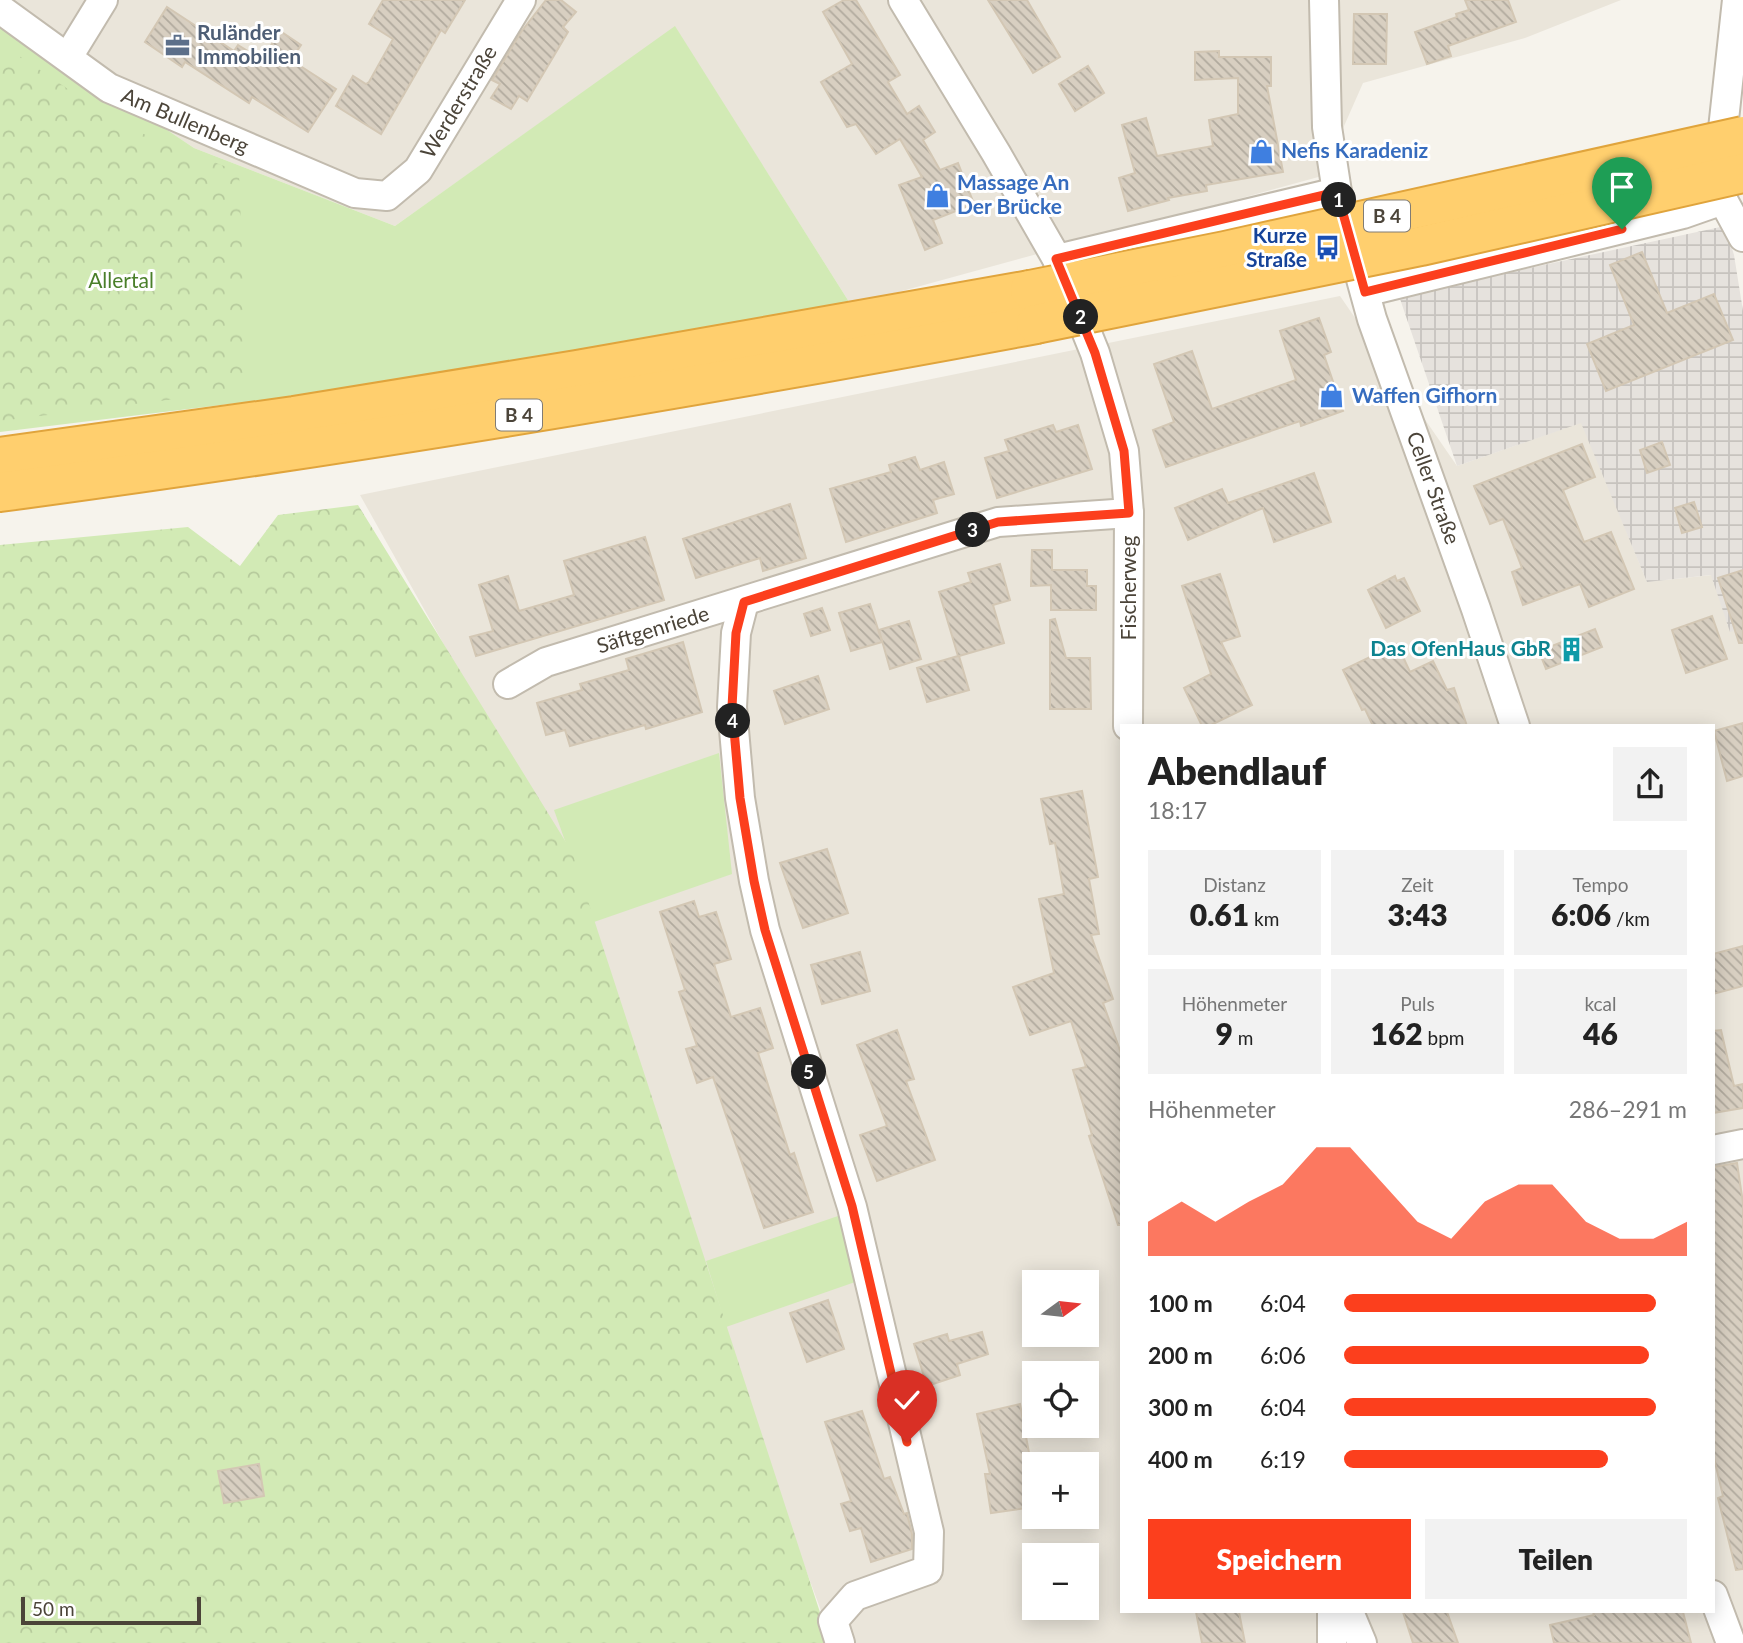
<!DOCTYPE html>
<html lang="de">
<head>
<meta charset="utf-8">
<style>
  :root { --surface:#fff; --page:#f2f2f2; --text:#222; --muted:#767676; --accent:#fc3f1d }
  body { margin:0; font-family:Lato,sans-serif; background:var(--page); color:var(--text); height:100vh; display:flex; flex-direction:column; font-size:26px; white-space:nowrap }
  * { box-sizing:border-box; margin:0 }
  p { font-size:23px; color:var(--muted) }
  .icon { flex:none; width:38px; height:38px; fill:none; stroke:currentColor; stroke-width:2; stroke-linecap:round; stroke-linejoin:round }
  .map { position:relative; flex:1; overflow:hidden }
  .sheet { position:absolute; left:1120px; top:724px; width:595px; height:889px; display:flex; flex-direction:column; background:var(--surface); border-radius:0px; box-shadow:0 4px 18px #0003 }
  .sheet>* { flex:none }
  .needle { width:46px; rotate:75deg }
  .tools { position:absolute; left:1022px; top:1270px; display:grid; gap:14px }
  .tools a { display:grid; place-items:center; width:77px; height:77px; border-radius:0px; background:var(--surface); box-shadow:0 4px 18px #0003; font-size:35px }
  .scale { position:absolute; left:21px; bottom:18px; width:180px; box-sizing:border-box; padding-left:7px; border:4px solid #4b4439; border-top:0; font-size:19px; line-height:24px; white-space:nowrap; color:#4b4439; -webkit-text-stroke:5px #fff; paint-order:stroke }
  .pin { position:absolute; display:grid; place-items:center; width:60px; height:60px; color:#fff; margin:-72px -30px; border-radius:50% 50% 50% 0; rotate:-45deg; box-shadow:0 0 7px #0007 }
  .pin .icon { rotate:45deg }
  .km { position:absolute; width:35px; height:35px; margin:-18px; border-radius:50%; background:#222; color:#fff; font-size:19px; line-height:35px; text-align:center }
  .round { display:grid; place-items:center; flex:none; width:74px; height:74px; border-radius:0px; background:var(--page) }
  .headline { display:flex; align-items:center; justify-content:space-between; height:119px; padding:0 28px }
  h1 { font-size:38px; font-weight:800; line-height:52px }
  .metrics { display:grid; grid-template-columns:repeat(3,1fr); gap:10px; height:119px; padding:7px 28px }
  .metrics div { display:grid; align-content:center; border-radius:0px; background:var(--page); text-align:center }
  .metrics b { font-size:30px; font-weight:800 }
  .metrics small { font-size:19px; font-weight:400 }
  .metrics p { font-size:19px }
  .chart { height:196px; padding:14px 28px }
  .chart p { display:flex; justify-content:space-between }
  .chart svg { width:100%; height:126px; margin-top:7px; fill:var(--accent); opacity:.7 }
  .cta { display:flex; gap:14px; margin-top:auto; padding:14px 28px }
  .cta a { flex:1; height:80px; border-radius:0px; background:var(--accent); color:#fff; font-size:28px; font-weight:800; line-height:80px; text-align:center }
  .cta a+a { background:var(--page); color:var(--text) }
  ul { padding:0 28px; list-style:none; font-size:23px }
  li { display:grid; grid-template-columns:112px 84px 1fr; align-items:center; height:52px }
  li i { height:18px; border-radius:9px; background:var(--accent) }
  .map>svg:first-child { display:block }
</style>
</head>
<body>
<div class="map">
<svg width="1743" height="1643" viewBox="0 0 1743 1643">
  <defs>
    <pattern id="industrial-grid" width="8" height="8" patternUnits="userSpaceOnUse" patternTransform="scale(1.75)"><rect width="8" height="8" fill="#e6e2dd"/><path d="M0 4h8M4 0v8" fill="none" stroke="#c7c3be"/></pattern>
    <pattern id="park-crowns" width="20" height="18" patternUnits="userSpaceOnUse" patternTransform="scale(1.75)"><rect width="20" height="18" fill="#d2eab5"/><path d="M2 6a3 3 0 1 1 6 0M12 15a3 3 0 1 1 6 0" fill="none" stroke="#b6ca9c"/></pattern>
    <pattern id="building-back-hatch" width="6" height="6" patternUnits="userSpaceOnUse" patternTransform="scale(1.75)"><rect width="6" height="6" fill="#d8cfc1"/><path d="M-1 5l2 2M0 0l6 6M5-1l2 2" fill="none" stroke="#b1aa9e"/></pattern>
  </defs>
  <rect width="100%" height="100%" fill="#f6f3ec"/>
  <g fill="#eae5da" fill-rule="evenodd">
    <polygon points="0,0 1621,0 1525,38 1363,83 1322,176 851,305 675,27 395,226 194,148 0,18"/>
    <path d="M1340,296L1457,466L1582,422L1647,582L1712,575L1730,631L1743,629V1643H833L638,1117L507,757L360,495ZM1122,726H1713V1612H1122ZM1034,1283H1087V1335H1034ZM1034,1374H1087V1426H1034ZM1034,1465H1087V1517H1034ZM1034,1556H1087V1608H1034Z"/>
  </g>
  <polygon fill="url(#industrial-grid)" points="1725,226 1734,255 1743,311 1743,629 1730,632 1711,575 1647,582 1581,423 1457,466 1399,296"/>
  <g fill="#d2eab5">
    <polygon points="0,18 194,148 395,226 675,26 851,305 368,387 0,432"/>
    <polygon points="719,753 732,874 594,922 554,810"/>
    <polygon points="838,1216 858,1281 726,1327 706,1261"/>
  </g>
  <g fill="url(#park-crowns)">
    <polygon points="0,43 121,125 239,172 247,390 0,421"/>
    <polygon points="358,505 572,852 830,1643 0,1643 0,545 188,527 240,566 278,515"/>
  </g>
  <g fill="url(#building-back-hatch)" stroke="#d3c7b4" stroke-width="2">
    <polygon points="383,0 465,0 445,33 441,30 381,134 336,106 353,76 366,84 369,82 393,39 369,24"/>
    <polygon points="546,0 561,0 576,12 563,27 568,32 527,101 519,96 511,109 491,98 500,84 492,80 521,32"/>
    <polygon points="844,0 856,0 900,75 888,82 907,114 919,106 935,132 923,140 940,170 958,163 974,204 933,220 942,243 925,250 899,185 922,177 900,139 876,154 856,124 847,127 821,82 852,64 823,12"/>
    <polygon points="988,0 1027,0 1060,57 1033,73"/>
    <polygon points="1465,0 1508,0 1516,22 1448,46 1451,56 1427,64 1415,32 1457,17 1456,14 1469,10"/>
    <polygon points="167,7 234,51 238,45 262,60 280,31 301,45 291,60 336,89 308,132 252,97 249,103 185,62 182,67 145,42"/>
    <polygon points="1354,14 1387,14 1386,64 1353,64"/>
    <polygon points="1219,51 1219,57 1271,57 1271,86 1267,86 1283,172 1206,185 1207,191 1168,198 1169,200 1128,211 1119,178 1135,173 1122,125 1146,118 1157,156 1213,146 1209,120 1238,114 1238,78 1195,80 1195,52"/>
    <polygon points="1088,66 1104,93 1075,111 1059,84"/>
    <polygon points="1642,252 1667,313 1714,294 1733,340 1606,391 1587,344 1634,325 1610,265"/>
    <polygon points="1319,318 1331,352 1324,355 1343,411 1301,426 1300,421 1166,467 1153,430 1174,422 1154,364 1192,351 1212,409 1296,380 1280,331"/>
    <polygon points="1053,425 1056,432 1078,425 1092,469 997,498 985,458 1009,451 1005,440"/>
    <polygon points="1662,442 1670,465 1647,473 1640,450"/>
    <polygon points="1582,444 1595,477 1563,490 1584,542 1611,532 1634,589 1589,607 1580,584 1523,605 1512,572 1522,568 1503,519 1490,524 1474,486"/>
    <polygon points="915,457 920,470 944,462 954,494 933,500 937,513 846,542 830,489 891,472 889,465"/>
    <polygon points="1314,473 1331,522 1274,542 1263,508 1188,540 1175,508 1222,489 1228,503"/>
    <polygon points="1694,502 1702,527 1682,533 1675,508"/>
    <polygon points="790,504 806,558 763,571 760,558 696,578 683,539"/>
    <polygon points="645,537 664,600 476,656 470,637 493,631 479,585 508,576 519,611 574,595 564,561"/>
    <polygon points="1032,550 1052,550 1052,570 1087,570 1087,586 1096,586 1096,610 1051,610 1051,585 1031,586"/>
    <polygon points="1000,564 1010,600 993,605 1004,643 959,656 969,690 927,702 917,668 958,656 939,592 971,582 968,573"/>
    <polygon points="1743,570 1743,643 1739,643 1718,578"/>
    <polygon points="1220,574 1240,636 1221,642 1252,705 1209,726 1202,726 1184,688 1211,674 1182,586"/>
    <polygon points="1395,576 1397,581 1404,578 1420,611 1386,628 1368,590"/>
    <polygon points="870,604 882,642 851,651 839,613"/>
    <polygon points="822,608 830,630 811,636 804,614"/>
    <polygon points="1712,616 1727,659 1686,673 1672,630"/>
    <polygon points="1055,619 1066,658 1090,658 1091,709 1050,709 1050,620"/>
    <polygon points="909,621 921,659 890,669 879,630"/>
    <polygon points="1595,629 1602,647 1546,669 1539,651"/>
    <polygon points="683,642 702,712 646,729 645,725 570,746 565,730 546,735 537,703 582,690 580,684 629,670 626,659"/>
    <polygon points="1397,644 1410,672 1433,661 1447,690 1454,688 1467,726 1373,726 1365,709 1362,710 1343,670"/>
    <polygon points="818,676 829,709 785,724 774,691"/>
    <polygon points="1743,723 1743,776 1727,781 1714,731"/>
    <polygon points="1082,791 1098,877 1089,879 1099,934 1091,935 1113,999 1103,1003 1122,1056 1122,1225 1118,1225 1089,1136 1092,1135 1073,1070 1086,1067 1071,1021 1030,1035 1013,987 1054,973 1039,899 1064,894 1055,843 1050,844 1041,799"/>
    <polygon points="827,849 848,913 803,928 780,863"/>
    <polygon points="694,901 699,917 716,912 731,959 714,964 731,1017 760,1008 773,1048 758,1053 790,1155 794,1153 813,1212 764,1228 713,1077 697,1083 686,1049 697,1046 679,992 685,990 660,912"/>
    <polygon points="1743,946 1743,986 1713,994 1713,954"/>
    <polygon points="860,952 870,991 822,1004 811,965"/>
    <polygon points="897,1030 914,1079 906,1081 935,1160 877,1181 860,1135 887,1126 857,1045"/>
    <polygon points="1721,1030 1734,1086 1743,1084 1743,1108 1713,1113 1713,1031"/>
    <polygon points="1737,1163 1743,1203 1743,1569 1736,1570 1718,1498 1723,1496 1713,1454 1713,1167"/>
    <polygon points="828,1300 844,1349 807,1362 790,1313"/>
    <polygon points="982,1332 988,1354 957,1364 960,1375 927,1386 914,1344 947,1334 949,1341"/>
    <polygon points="1020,1404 1034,1480 1034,1507 991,1513 985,1474 990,1474 977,1414"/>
    <polygon points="862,1411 884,1479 890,1477 904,1514 907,1513 912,1534 912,1549 871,1562 861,1528 850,1531 841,1504 851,1501 825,1422"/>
    <polygon points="259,1464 264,1496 224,1503 218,1471"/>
    <polygon points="1196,1612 1239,1612 1245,1643 1202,1643"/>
    <polygon points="1403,1612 1447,1612 1458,1643 1413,1643"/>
    <polygon points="1593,1612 1683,1612 1691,1643 1554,1643 1550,1625 1594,1615"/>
  </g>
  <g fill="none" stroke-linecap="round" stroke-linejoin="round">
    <defs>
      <g id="minor">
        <polyline points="903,0 996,153 1057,259 1095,353 1124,451 1129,513 1128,726"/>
        <polyline points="1324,0 1327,127 1337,192 1372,319 1476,609 1515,726"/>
        <polyline points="1737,0 1718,175 1723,200 1743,237"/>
        <polyline points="0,9 109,88 355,193 387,196 418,170 521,0"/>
        <polyline points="68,57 103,0"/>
        <polyline points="1057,259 1337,192"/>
        <polyline points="1365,292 1683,214 1723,200"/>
        <polyline points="744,602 736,633 732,707 740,798 754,881 765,930 852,1207 929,1532 928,1570 855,1596 833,1621 840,1643"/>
        <polyline points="508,684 546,662 998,522 1129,513"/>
        <polyline points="1713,1150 1743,1144"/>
        <polyline points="1713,1595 1731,1643"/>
        <polyline points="1349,1612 1362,1643"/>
        <polyline points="1332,1643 1332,1612"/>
      </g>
      <g id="highway">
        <polyline points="0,457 294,416 577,370 1030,290"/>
        <path d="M0,492C347,446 692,388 1036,324"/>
      </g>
    </defs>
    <use href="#minor" stroke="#c2bbae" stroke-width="32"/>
    <use href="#highway" stroke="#e0a43c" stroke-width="42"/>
    <use href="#minor" stroke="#fff" stroke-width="28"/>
    <use href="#highway" stroke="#ffcf6e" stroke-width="38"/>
    <defs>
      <g id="highway-bridge">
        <polyline points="1030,290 1225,251 1743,136"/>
        <polyline points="1036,324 1421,246 1743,173"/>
      </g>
    </defs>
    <use href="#highway-bridge" stroke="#e0a43c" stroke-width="42" stroke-linecap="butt"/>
    <use href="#highway-bridge" stroke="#ffcf6e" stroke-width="38"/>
  </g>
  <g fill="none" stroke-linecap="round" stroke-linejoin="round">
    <defs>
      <polyline id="route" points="907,1442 852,1206 765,930 754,881 740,798 732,707 736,633 744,602 998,522 1129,513 1124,451 1095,353 1056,259 1337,192 1365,292 1622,229"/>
    </defs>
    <use href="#route" stroke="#fff" stroke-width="14"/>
    <use href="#route" stroke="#fc3f1d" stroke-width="9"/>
  </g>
  <defs>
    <symbol id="office-bare" viewBox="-9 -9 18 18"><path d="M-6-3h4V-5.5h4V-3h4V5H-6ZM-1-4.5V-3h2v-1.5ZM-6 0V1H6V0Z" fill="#5c6f8a" stroke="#fff" stroke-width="2.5" paint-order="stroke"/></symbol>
    <symbol id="shop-bare" viewBox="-9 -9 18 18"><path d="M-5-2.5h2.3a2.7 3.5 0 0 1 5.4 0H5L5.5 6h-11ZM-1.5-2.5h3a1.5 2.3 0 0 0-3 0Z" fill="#3f7fe0" stroke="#fff" stroke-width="2.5" paint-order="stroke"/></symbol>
    <symbol id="bus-bare" viewBox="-9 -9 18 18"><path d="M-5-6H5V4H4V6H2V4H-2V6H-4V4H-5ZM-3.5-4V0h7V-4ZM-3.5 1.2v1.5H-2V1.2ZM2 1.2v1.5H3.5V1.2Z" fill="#1a4fb4" stroke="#fff" stroke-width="2.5" paint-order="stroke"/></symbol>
    <symbol id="building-bare" viewBox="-9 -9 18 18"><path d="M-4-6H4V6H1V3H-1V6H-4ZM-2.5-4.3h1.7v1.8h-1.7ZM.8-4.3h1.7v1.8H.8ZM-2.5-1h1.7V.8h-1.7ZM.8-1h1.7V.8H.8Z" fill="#0f9aa8" stroke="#fff" stroke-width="2.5" paint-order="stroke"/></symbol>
  </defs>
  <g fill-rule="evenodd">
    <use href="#office-bare" x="160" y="28" width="35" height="35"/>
    <use href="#shop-bare" x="1244" y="134" width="35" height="35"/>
    <use href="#shop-bare" x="920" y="178" width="35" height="35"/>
    <use href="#bus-bare" x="1310" y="230" width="35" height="35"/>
    <use href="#shop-bare" x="1314" y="378" width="35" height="35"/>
    <use href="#building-bare" x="1554" y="632" width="35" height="35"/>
  </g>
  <g text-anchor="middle" stroke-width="6" stroke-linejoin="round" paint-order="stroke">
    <g fill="#fff" stroke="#817c74" stroke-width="2">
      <rect x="1364" y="200.5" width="46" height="31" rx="5"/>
      <rect x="496" y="399.5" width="46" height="31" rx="5"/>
    </g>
    <g font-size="19" font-weight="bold" fill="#4b4439">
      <text x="1387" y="223">B 4</text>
      <text x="519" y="422">B 4</text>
    </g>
    <g font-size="21" font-weight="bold" fill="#4e5e75" stroke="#fff" text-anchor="start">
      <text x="197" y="40">Ruländer<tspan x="197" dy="24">Immobilien</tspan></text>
    </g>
    <g font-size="21" fill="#4b4439" stroke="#fff">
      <text transform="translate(459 102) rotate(-59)" y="7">Werderstraße</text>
      <text transform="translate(185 121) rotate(23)" y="7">Am Bullenberg</text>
      <text transform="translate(1433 488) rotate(70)" y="7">Celler Straße</text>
      <text transform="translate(1129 588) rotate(-90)" y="7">Fischerweg</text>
      <text transform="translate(653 630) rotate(-17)" y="7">Säftgenriede</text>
    </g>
    <g font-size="21" font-weight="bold" fill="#366cbe" stroke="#fff" text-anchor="start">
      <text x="1281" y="158">Nefis Karadeniz</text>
      <text x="957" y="190">Massage An<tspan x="957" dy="24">Der Brücke</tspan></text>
      <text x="1352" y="403">Waffen Gifhorn</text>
    </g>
    <g font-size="21" font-weight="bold" fill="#164399" stroke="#fff" text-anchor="end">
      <text x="1307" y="243">Kurze<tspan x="1307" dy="24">Straße</tspan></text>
    </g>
    <g font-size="21" fill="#4a7f2a" stroke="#fff">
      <text x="121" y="288">Allertal</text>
    </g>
    <g font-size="21" font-weight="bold" fill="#0d838f" stroke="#fff" text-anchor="end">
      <text x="1551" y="656">Das OfenHaus GbR</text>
    </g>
  </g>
</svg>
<div class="tools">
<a><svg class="needle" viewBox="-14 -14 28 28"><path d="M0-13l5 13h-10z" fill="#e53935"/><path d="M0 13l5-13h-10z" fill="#767676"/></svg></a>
<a><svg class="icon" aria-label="locate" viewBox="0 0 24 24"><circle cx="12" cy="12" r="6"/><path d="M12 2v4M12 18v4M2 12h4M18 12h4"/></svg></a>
<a>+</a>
<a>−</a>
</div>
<div class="scale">50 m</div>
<div class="pin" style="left:1622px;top:229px;background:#1e9e55"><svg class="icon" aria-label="arrive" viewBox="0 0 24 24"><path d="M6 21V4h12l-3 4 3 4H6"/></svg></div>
<div class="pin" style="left:907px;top:1442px;background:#d93025"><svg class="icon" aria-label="check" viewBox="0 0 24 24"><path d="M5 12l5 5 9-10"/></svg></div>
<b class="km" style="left:1339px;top:200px">1</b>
<b class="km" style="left:1081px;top:317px">2</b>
<b class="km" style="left:973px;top:530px">3</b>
<b class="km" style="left:733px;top:721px">4</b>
<b class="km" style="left:809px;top:1072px">5</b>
<section class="sheet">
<div class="headline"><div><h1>Abendlauf</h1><p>18:17</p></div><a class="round"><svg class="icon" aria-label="share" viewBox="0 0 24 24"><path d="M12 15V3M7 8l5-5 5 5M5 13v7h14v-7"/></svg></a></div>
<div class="metrics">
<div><p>Distanz</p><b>0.61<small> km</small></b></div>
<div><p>Zeit</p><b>3:43</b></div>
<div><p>Tempo</p><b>6:06<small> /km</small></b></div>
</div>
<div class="metrics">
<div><p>Höhenmeter</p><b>9<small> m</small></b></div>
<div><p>Puls</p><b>162<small> bpm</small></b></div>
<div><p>kcal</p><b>46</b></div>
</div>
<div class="chart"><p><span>Höhenmeter</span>286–291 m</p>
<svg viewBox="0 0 160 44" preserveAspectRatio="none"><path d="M0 44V32L10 25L20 32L30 25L40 19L50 6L60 6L70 19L80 32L90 38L100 25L110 19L120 19L130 32L140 38L150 38L160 32V44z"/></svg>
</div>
<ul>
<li><b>100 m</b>6:04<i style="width:91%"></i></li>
<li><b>200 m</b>6:06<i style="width:89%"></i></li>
<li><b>300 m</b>6:04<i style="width:91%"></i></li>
<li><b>400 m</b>6:19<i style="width:77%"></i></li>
</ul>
<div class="cta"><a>Speichern</a><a>Teilen</a></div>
</section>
</div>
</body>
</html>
